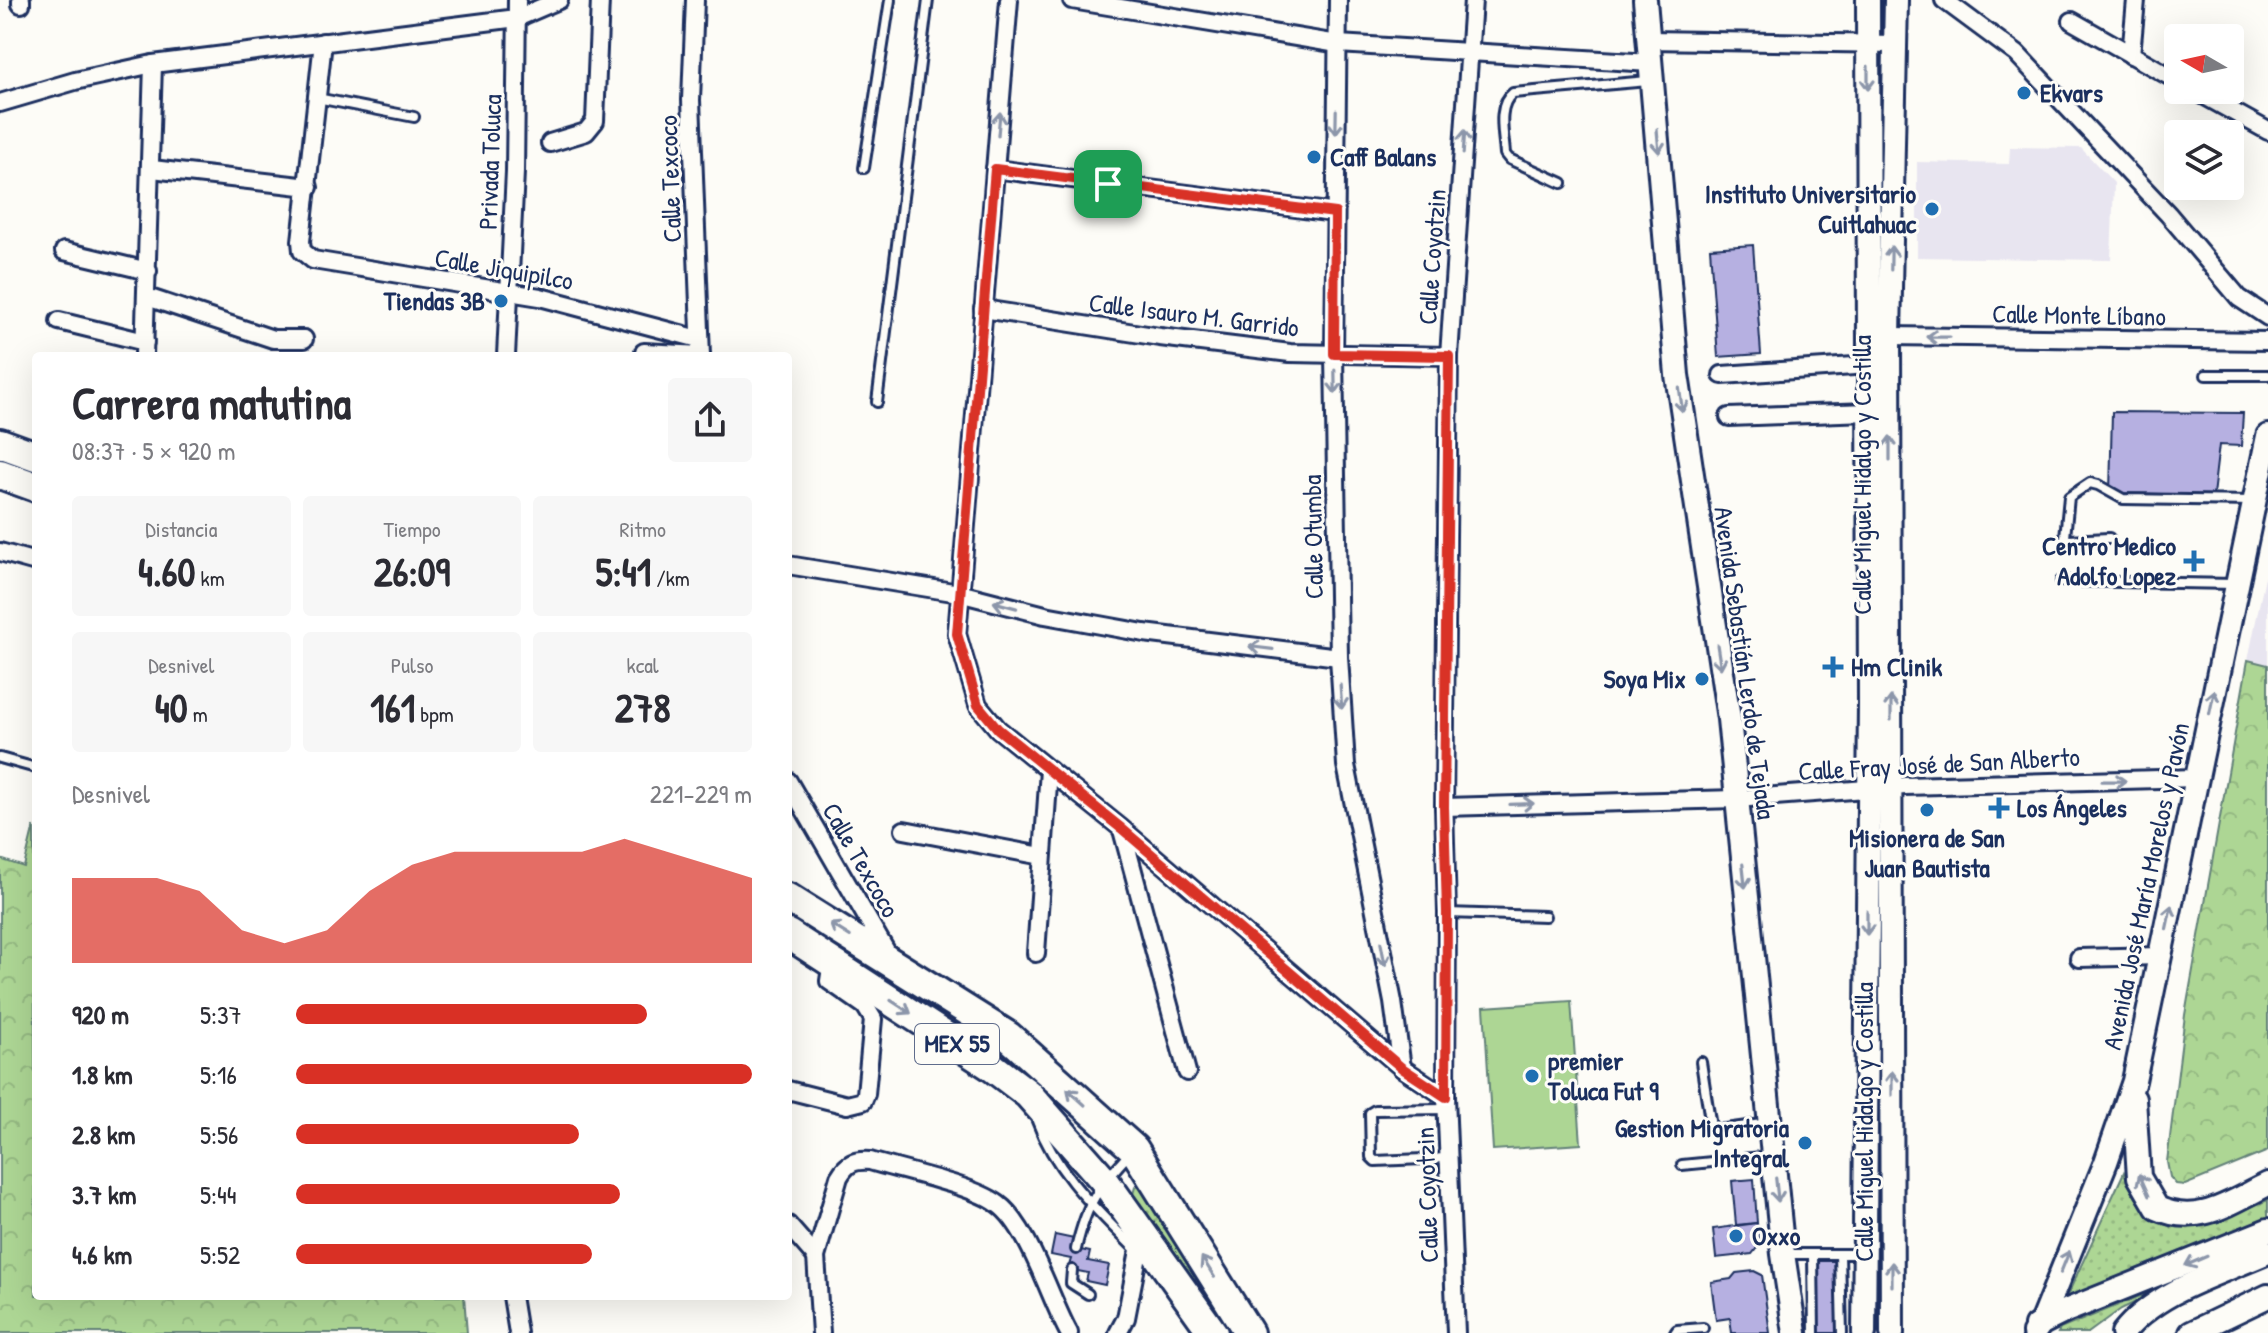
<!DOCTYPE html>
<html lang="es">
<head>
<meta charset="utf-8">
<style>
  :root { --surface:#fff; --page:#f7f7f7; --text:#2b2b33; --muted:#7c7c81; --accent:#d93025 }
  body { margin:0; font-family:"Patrick Hand",sans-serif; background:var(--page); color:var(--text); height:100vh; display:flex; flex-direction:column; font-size:30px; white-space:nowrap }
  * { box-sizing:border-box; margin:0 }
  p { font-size:26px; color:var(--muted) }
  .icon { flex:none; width:44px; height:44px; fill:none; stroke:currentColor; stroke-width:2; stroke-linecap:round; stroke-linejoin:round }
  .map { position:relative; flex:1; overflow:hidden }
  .drawer { position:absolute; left:32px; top:352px; width:760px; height:948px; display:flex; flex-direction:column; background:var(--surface); border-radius:8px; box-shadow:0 8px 32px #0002 }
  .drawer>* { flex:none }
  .needle { width:52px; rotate:279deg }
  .tools { position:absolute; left:2164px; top:24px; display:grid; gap:16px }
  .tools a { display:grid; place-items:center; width:80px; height:80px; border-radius:8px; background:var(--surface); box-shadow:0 8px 32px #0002; font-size:40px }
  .pin { position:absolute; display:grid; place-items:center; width:68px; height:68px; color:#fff; margin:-34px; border-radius:16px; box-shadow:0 4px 12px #0006 }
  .round { display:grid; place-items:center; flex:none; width:84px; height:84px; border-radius:8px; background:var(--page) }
  .overview { display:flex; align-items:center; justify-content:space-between; height:136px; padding:0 40px }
  h1 { font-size:44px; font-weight:800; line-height:60px }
  .figures { display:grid; grid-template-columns:repeat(3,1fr); gap:12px; height:136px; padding:8px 40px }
  .figures div { display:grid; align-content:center; border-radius:8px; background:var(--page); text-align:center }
  .figures b { font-size:40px; font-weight:800 }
  .figures small { font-size:22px; font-weight:400 }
  .figures p { font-size:22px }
  .chart { height:224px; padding:16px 40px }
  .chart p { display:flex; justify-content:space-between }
  .chart svg { width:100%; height:144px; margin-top:8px; fill:var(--accent); opacity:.7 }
  ul { padding:0 40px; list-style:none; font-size:26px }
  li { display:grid; grid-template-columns:128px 96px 1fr; align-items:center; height:60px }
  li i { height:20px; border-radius:10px; background:var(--accent) }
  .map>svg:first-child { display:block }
</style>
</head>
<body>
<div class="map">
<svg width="2268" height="1333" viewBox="0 0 2268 1333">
  <defs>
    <pattern id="grass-dots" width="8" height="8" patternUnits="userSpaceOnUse" patternTransform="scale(2)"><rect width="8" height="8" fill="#add694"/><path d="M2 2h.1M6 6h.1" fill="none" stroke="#94b882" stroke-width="1.8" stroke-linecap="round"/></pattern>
    <pattern id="forest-crowns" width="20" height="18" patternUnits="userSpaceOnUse" patternTransform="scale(2)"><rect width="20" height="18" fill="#add694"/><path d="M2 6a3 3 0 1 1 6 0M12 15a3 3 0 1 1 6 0" fill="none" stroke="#94b882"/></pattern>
  </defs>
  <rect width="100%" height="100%" fill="#fdfcf7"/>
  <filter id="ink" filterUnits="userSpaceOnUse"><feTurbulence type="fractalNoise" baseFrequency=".0125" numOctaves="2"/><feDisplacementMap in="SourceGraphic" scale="16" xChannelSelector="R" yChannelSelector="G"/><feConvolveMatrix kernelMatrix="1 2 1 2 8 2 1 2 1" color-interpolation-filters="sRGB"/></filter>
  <g filter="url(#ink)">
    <g fill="#e8e5f0">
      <polygon points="2010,147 2081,148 2114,183 2111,260 1917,257 1917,162 2009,164"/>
      <polygon points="2268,562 2268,665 2248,660"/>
    </g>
    <g fill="url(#grass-dots)" stroke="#648279" stroke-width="2">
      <path d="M2124,1172C2155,1258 2205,1224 2268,1200V1222L2063,1305Z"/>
      <polygon points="1142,1182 1238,1333 1220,1333 1133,1194 1135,1187"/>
      <polygon points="2198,1272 2121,1309 2088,1333 2058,1333 2060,1329"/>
    </g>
    <g fill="url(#forest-crowns)" stroke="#648279" stroke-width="2">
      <polygon points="2248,660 2268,665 2268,1151 2185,1185 2176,1184 2170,1177 2167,1162 2185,1015"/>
      <polygon points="34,826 36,1296 464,1296 467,1333 0,1333 0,859 24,867"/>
    </g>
    <polygon fill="#add694" stroke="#648279" stroke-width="2" points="1571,1001 1581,1144 1493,1150 1484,1007"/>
    <g fill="#b6b0e1" stroke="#1b2f5e" stroke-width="2">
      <polygon points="1753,245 1761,354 1718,357 1710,248"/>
      <polygon points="2112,412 2243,413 2241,446 2219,445 2213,495 2110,493"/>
      <polygon points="1754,1179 1757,1223 1736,1225 1732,1181"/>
      <polygon points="1757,1223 1760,1244 1752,1254 1716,1258 1713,1229"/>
      <polygon points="1055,1235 1074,1239 1072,1248 1090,1252 1088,1261 1109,1265 1105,1285 1086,1281 1088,1273 1068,1269 1071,1259 1051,1255"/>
      <polygon points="1815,1261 1839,1261 1839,1333 1814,1333"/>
      <polygon points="1754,1271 1762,1275 1770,1333 1732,1333 1730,1318 1716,1320 1711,1282 1731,1279 1736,1273"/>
    </g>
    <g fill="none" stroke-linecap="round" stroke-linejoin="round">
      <defs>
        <g id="lane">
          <polyline points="317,98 414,117"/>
          <polyline points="864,168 890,0"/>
          <path d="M1562,183L1509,159L1505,154C1504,135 1496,106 1513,93L1648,81"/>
          <polyline points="2206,375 2268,375"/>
          <polyline points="877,402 928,0"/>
          <polyline points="2109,538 2068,540 2065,537 2069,497 2090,483 2098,485 2123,499 2254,501"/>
          <polyline points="2061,581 2236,584"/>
          <polyline points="0,758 36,768"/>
          <polyline points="1447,913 1545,916"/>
          <polyline points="1701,1062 1711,1127 1718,1130 1769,1123"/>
          <polyline points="1447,1109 1375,1110 1370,1113 1371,1157 1375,1161 1448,1158"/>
          <path d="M1037,1121C1056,1174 1099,1212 1137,1251"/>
          <polyline points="1682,1165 1772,1156"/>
          <path d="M1076,1249C1087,1202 1098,1187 1131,1152"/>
          <polyline points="1784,1254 1863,1254"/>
          <polyline points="1813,1254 1814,1333"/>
          <polyline points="1840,1254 1842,1333"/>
          <polyline points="1072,1270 1071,1283 1088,1294"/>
          <polyline points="1675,1333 1677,1330 1703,1328"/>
        </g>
        <g id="street">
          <polyline points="695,0 691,100 701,356"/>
          <polyline points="1009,0 957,634 978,705 998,729 1121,828 1402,1068 1446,1097"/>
          <polyline points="1072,0 1338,44 1651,63"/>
          <polyline points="1338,0 1334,354 1339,657 1346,765 1393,1002 1402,1068"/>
          <polyline points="1944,0 2017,54 2168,214 2239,298 2268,317"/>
          <polyline points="21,4 21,0"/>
          <polyline points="2072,21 2178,81"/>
          <polyline points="1649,40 1895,44"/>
          <polyline points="323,42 301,241 302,251 313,260 540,297 699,339"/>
          <polyline points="2131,55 2136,0"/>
          <polyline points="2194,90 2268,131"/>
          <polyline points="0,103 75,81 153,64 517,18 559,0"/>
          <polyline points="550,143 586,132 595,121 600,0"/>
          <polyline points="152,169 309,187"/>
          <polyline points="995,169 1335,213"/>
          <polyline points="64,251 148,271"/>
          <polyline points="147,297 273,339 304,339"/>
          <polyline points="983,309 1160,337 1290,353 1449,356"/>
          <polyline points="59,321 145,342"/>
          <polyline points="1889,336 2268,341"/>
          <polyline points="644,352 701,355"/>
          <polyline points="144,356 153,64"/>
          <polyline points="506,356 515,172 517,0"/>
          <polyline points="1722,375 1869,365"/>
          <polyline points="1729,417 1869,412"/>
          <polyline points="0,552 36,562"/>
          <polyline points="788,565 959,593 1045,615 1144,633 1339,657"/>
          <polyline points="788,781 889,956"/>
          <polyline points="1444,807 1736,799 1905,786 2196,778"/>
          <polyline points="904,830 1042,856"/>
          <polyline points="1122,830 1187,1072"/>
          <polyline points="1036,953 1049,770"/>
          <polyline points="2079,958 2160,956"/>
          <polyline points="788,1090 847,1105 863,1101 866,1094 873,1019 865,1006 829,981 832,961"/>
          <polyline points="788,1225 816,1257"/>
          <polyline points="512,1296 518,1333"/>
          <path d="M821,1333L816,1257L839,1177C847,1163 854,1160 870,1161C903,1171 972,1185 998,1204C1029,1226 1050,1299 1069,1333"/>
          <polyline points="1118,1333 1126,1318 1142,1235"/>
          <polyline points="1456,1333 1446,1097 1447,913 1444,807 1449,356 1473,0"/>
        </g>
        <g id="secondary">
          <polyline points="1645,0 1677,375 1729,719 1783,1254 1795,1333"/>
          <path d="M2134,1099L2139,1177L2157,1208C2198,1227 2231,1202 2268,1184"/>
          <polyline points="2036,1326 2068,1310 2268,1230"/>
          <polyline points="1864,1333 1870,703 1868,0"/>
          <polyline points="1892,1333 1889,336 1896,0"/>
          <polyline points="2034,1333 2041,1323 2106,1162 2134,1081 2268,436"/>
          <path d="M2123,1333C2157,1290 2219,1274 2268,1252"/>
          <polyline points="2191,1333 2268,1296"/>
        </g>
        <g id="highway">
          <polyline points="0,443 36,456"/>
          <polyline points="0,474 36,487"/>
          <polyline points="788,898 1008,1036 1134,1149 1249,1333"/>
          <polyline points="788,934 991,1066 1028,1094 1104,1180 1213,1333"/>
        </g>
      </defs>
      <use href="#lane" stroke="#1b2f5e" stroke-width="14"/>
      <use href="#street" stroke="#1b2f5e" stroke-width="22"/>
      <use href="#secondary" stroke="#1b2f5e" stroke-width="28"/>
      <use href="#highway" stroke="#1b2f5e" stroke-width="34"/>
      <use href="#lane" stroke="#fdfcf7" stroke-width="8"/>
      <use href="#street" stroke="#fdfcf7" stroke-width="16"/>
      <use href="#secondary" stroke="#fdfcf7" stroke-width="22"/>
      <use href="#highway" stroke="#fdfcf7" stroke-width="28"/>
    </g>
    <defs><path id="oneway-shaft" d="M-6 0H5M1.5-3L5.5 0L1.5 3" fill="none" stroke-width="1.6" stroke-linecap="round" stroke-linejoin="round" transform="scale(2)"/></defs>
    <g stroke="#8c96aa">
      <use href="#oneway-shaft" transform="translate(1868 78) rotate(90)"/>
      <use href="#oneway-shaft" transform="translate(1336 122) rotate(91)"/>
      <use href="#oneway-shaft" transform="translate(999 124) rotate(-85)"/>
      <use href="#oneway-shaft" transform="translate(1658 141) rotate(85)"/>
      <use href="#oneway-shaft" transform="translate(1464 142) rotate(-86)"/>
      <use href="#oneway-shaft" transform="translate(1891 258) rotate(-89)"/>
      <use href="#oneway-shaft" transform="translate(1938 337) rotate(-179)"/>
      <use href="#oneway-shaft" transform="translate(1335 382) rotate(89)"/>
      <use href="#oneway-shaft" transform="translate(1681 400) rotate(82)"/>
      <use href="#oneway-shaft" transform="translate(1890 448) rotate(-90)"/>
      <use href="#oneway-shaft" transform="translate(1005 605) rotate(-165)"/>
      <use href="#oneway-shaft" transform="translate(1261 648) rotate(-173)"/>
      <use href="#oneway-shaft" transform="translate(1719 657) rotate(81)"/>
      <use href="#oneway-shaft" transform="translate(1341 697) rotate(86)"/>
      <use href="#oneway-shaft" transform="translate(2212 702) rotate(-78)"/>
      <use href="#oneway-shaft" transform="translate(1891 708) rotate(-90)"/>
      <use href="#oneway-shaft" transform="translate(2114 781) rotate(-1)"/>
      <use href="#oneway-shaft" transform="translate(1522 804) rotate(-2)"/>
      <use href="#oneway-shaft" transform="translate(1744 876) rotate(84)"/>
      <use href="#oneway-shaft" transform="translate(2169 917) rotate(-78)"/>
      <use href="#oneway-shaft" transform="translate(1867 923) rotate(90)"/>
      <use href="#oneway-shaft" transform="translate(840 930) rotate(-148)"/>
      <use href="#oneway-shaft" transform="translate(1383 954) rotate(79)"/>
      <use href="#oneway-shaft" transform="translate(901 1007) rotate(33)"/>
      <use href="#oneway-shaft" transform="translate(1892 1083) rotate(-90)"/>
      <use href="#oneway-shaft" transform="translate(1076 1097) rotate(-138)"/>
      <use href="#oneway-shaft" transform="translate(2144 1185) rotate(-114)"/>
      <use href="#oneway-shaft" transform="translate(1777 1190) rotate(84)"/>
      <use href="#oneway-shaft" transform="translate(2196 1261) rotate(157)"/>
      <use href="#oneway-shaft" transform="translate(2065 1262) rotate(-68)"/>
      <use href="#oneway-shaft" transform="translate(1208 1267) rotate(-122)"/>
      <use href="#oneway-shaft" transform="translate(1892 1274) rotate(-90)"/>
    </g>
  </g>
  <g fill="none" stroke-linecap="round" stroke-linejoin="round" filter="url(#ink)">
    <defs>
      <polygon id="route" points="995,169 1335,213 1334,354 1449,356 1444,807 1447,913 1446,1097 1402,1068 1121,828 998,729 978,705 957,634"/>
    </defs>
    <use href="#route" stroke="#fff" stroke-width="16"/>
    <use href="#route" stroke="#d93025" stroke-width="10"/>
  </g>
  <g fill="#1f6fb2" stroke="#fdfcf7" stroke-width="3">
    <circle cx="2024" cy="93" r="8"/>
    <circle cx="1314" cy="157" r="8"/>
    <circle cx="1932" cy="209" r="8"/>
    <circle cx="501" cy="301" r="8"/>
    <path d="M2190 549h8v8h8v8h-8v8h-8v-8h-8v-8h8z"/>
    <path d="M1829 655h8v8h8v8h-8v8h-8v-8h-8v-8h8z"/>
    <circle cx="1702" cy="679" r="8"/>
    <path d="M1995 796h8v8h8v8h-8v8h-8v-8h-8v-8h8z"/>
    <circle cx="1927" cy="810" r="8"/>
    <circle cx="1532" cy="1076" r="8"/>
    <circle cx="1805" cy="1143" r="8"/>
    <circle cx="1736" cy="1236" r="8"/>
  </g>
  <g text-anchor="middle" stroke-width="6" stroke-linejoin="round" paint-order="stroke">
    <rect fill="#fdfcf7" stroke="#5f6c8c" stroke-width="2" x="915" y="1024" width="84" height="40" rx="6"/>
    <g font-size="24" font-weight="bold" fill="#1b2f5e">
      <text x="957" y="1052">MEX 55</text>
    </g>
    <g font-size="26" font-weight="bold" fill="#1b2f5e" stroke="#fdfcf7" text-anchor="start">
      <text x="2040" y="102">Ekvars</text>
      <text x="1330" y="166">Caff Balans</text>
      <text x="1916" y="203" text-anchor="end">Instituto Universitario<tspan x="1916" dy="30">Cuitlahuac</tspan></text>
      <text x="485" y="310" text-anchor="end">Tiendas 3B</text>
      <text x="2176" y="555" text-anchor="end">Centro Medico<tspan x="2176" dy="30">Adolfo Lopez</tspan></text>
      <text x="1851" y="676">Hm Clinik</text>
      <text x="1686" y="688" text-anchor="end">Soya Mix</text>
      <text x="2017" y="817">Los Ángeles</text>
      <text x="1927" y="847" text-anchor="middle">Misionera de San<tspan x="1927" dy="30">Juan Bautista</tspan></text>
      <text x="1548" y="1070">premier<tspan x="1548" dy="30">Toluca Fut 9</tspan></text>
      <text x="1789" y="1137" text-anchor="end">Gestion Migratoria<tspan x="1789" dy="30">Integral</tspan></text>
      <text x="1752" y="1245">Oxxo</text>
    </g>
    <g font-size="26" fill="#1b2f5e" stroke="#fdfcf7">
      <text transform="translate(490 162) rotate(-88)" y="9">Privada Toluca</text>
      <text transform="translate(670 179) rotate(-92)" y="9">Calle Texcoco</text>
      <text transform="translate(1432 257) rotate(-86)" y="9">Calle Coyotzin</text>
      <text transform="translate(504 269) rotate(10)" y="9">Calle Jiquipilco</text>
      <text transform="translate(1194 315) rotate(7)" y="9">Calle Isauro M. Garrido</text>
      <text transform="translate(2079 315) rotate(1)" y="9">Calle Monte Líbano</text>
      <text transform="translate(1862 475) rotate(-90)" y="9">Calle Miguel Hidalgo y Costilla</text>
      <text transform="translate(1313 537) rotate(-91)" y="9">Calle Otumba</text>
      <text transform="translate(1745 663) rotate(82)" y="9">Avenida Sebastián Lerdo de Tejada</text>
      <text transform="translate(1939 764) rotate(-3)" y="9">Calle Fray José de San Alberto</text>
      <text transform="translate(861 860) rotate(60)" y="9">Calle Texcoco</text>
      <text transform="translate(2146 886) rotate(-78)" y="9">Avenida José María Morelos y Pavón</text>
      <text transform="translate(1864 1122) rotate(-90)" y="9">Calle Miguel Hidalgo y Costilla</text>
      <text transform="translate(1427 1195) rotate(-92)" y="9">Calle Coyotzin</text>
    </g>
  </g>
</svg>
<div class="tools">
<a><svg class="needle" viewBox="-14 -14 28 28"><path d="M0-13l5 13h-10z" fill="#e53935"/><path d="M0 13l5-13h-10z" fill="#7c7c81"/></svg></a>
<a><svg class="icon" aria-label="layers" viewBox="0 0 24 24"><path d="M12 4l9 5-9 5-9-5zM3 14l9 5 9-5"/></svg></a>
</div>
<div class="pin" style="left:1108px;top:184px;background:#1e9e55"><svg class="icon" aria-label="arrive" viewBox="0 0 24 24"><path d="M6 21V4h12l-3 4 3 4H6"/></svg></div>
<section class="drawer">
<div class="overview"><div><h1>Carrera matutina</h1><p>08:37 · 5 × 920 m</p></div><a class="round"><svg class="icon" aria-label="share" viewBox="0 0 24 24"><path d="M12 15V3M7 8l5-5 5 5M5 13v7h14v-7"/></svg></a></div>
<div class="figures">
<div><p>Distancia</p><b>4.60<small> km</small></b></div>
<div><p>Tiempo</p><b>26:09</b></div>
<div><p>Ritmo</p><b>5:41<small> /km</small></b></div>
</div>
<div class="figures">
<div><p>Desnivel</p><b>40<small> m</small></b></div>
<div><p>Pulso</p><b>161<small> bpm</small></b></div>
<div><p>kcal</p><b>278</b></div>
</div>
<div class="chart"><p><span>Desnivel</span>221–229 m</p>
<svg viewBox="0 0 160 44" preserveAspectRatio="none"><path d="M0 44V18L10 18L20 18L30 22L40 34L50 38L60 34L70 22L80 14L90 10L100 10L110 10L120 10L130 6L140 10L150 14L160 18V44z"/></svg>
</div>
<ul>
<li><b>920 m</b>5:37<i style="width:77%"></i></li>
<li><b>1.8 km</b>5:16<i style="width:100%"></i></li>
<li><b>2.8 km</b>5:56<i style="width:62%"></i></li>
<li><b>3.7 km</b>5:44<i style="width:71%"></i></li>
<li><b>4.6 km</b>5:52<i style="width:65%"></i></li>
</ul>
</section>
</div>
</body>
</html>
